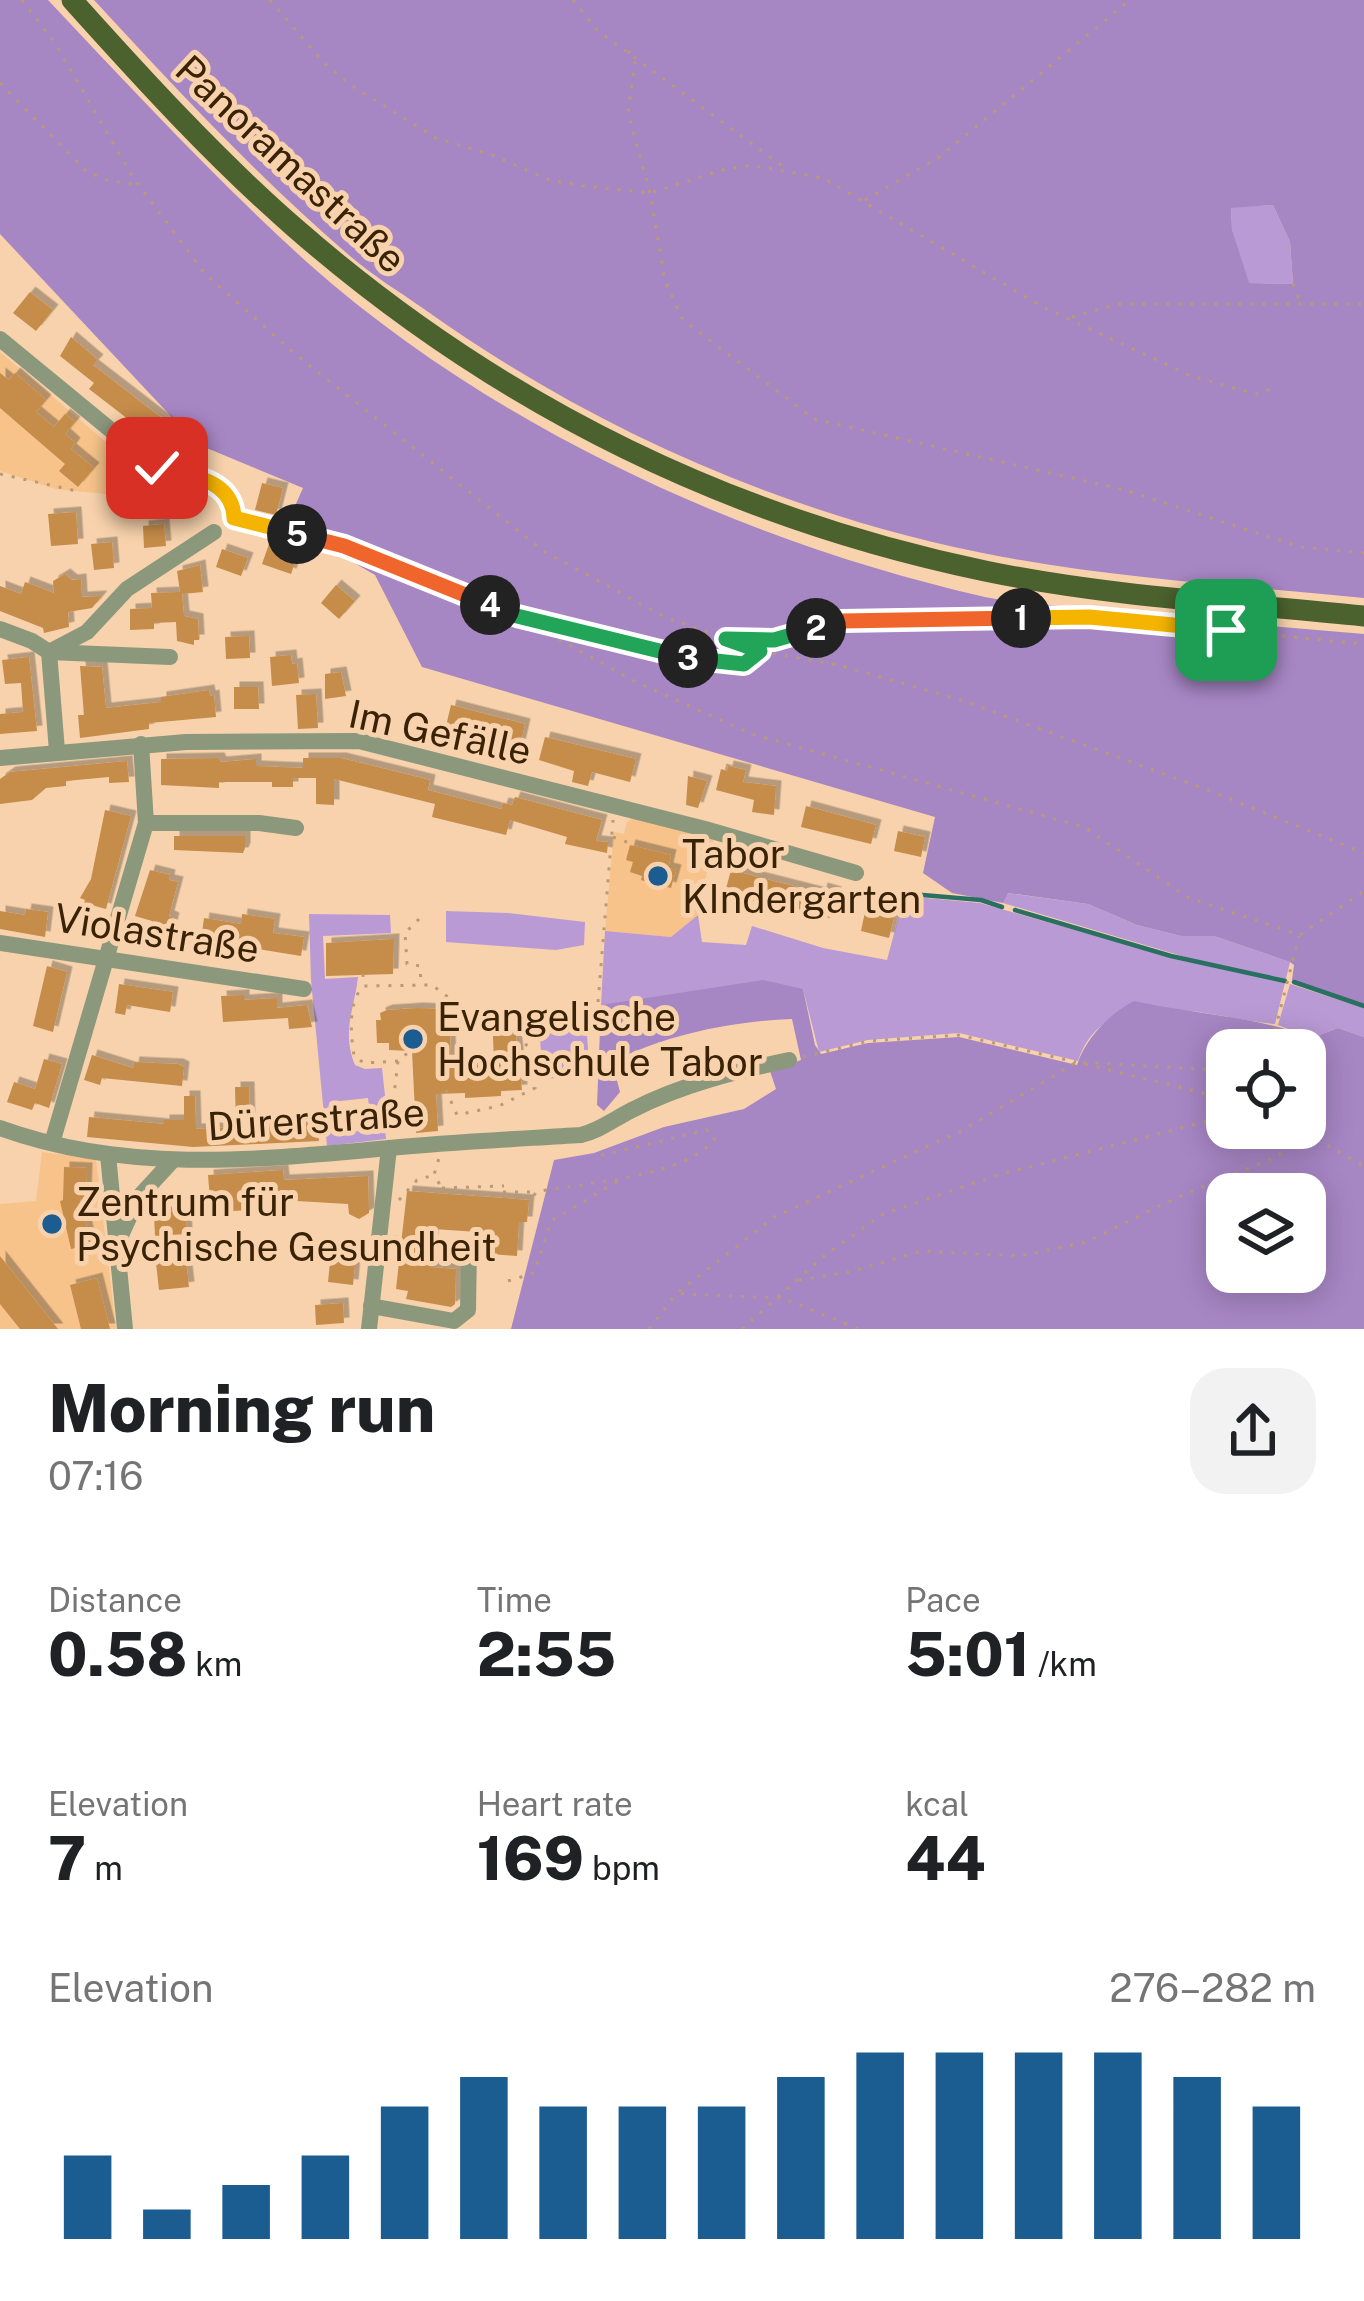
<!DOCTYPE html>
<html lang="en">
<head>
<meta charset="utf-8">
<style>
  :root { --surface:#fff; --page:#f2f2f2; --text:#202124; --muted:#757577; --accent:#1b5c91 }
  body { margin:0; font-family:"Public Sans",sans-serif; background:var(--page); color:var(--text); height:100vh; display:flex; flex-direction:column; font-size:45px; white-space:nowrap }
  * { box-sizing:border-box; margin:0 }
  p { font-size:39px; color:var(--muted) }
  .icon { flex:none; width:66px; height:66px; fill:none; stroke:currentColor; stroke-width:2; stroke-linecap:round; stroke-linejoin:round }
  .map { position:relative; height:1329px; overflow:hidden }
  .drawer { display:flex; flex-direction:column; background:var(--surface); flex:1 }
  .drawer>* { flex:none }
  .controls { position:absolute; left:1206px; top:1029px; display:grid; gap:24px }
  .controls a { display:grid; place-items:center; width:120px; height:120px; border-radius:24px; background:var(--surface); box-shadow:0 6px 30px #0003; font-size:60px }
  .pin { position:absolute; display:grid; place-items:center; width:102px; height:102px; color:#fff; margin:-51px; border-radius:24px; box-shadow:0 6px 18px #0006 }
  .km { position:absolute; width:60px; height:60px; margin:-30px; border-radius:50%; background:#222; color:#fff; font-size:33px; line-height:60px; text-align:center }
  .round { display:grid; place-items:center; flex:none; width:126px; height:126px; border-radius:36px; background:var(--page) }
  .overview { display:flex; align-items:center; justify-content:space-between; height:204px; padding:0 48px }
  h1 { font-size:66px; font-weight:800; line-height:90px }
  .stats { display:grid; grid-template-columns:repeat(3,1fr); gap:18px; height:204px; padding:12px 48px }
  .stats div { display:grid; align-content:center }
  .stats b { font-size:60px; font-weight:800 }
  .stats small { font-size:33px; font-weight:400 }
  .stats p { font-size:33px }
  .chart { height:336px; padding:24px 48px }
  .chart p { display:flex; justify-content:space-between }
  .chart svg { width:100%; height:216px; margin-top:12px; stroke:var(--accent); stroke-width:6 }
  .map>svg:first-child { display:block }
</style>
</head>
<body>
<div class="map">
<svg width="1364" height="1329" viewBox="0 0 1364 1329">
  <defs>
    <filter id="shadow"><feDropShadow dx="5.5" dy="-5.5" stdDeviation="0" flood-color="#0004"/></filter>
  </defs>
  <rect width="100%" height="100%" fill="#f7d2ac"/>
  <g fill="#f7c38a">
    <polygon points="0,352 152,481 187,487 184,502 56,489 0,471"/>
    <polygon points="634,818 714,838 698,915 671,937 605,931 614,832 624,834 627,822"/>
    <polygon points="42,1152 96,1159 116,1329 0,1329 0,1204 36,1201"/>
  </g>
  <g fill="#b99ad5">
    <polygon points="1273,205 1290,242 1293,284 1248,283 1232,229 1231,207"/>
    <path d="M1007,893L1088,904L1137,925L1181,936H1214L1290,962L1275,1024C1209,1018 1106,978 1078,1061L959,1033L868,1040L819,1052L803,989L601,1005L605,931L671,937L698,915L702,942L746,945L752,926L823,948L887,960L904,896L980,903L1188,962L1192,959L1003,903Z"/>
    <polygon points="446,911 508,913 585,922 584,945 556,950 446,942"/>
    <path d="M309,914L390,915L391,933L323,936L325,979L358,977C355,1007 341,1031 355,1065L365,1069L382,1068L386,1105L369,1107L368,1098L331,1102L335,1133L371,1130V1119L384,1118L386,1139L327,1146L311,980Z"/>
    <polygon points="1290,984 1364,1008 1364,1037 1338,1028 1312,1038 1278,1025"/>
    <polygon points="585,1008 590,1076 543,1079 538,1011"/>
  </g>
  <g fill="#a786c4" fill-rule="evenodd">
    <path d="M0,0H48C133,90 217,181 309,264C494,428 746,543 985,597C1020,604 1058,605 1093,609C1183,619 1273,626 1364,634V1004L1292,980L1294,965L1290,962L1214,936H1181L1137,925L1088,904L1008,893L1003,903L952,893L923,873L935,817L422,667L375,575L287,524L303,488L197,444L0,234Z"/>
    <path d="M94,0H1364V598C1244,586 1122,579 1003,557C795,518 596,432 424,309C400,292 373,276 350,256C258,177 176,89 94,0ZM1273,205L1290,242L1293,284L1249,283L1232,229L1231,208Z"/>
    <path d="M763,980L803,989L815,1045L821,1054L868,1043L959,1037L1077,1065C1085,1039 1110,1013 1134,1001C1193,1014 1256,1016 1312,1038L1338,1028L1364,1037V1329H511L554,1160L594,1153L664,1127L744,1109L776,1089L770,1071L801,1060L792,1019C736,1021 669,1034 619,1059L616,1077L620,1092L604,1111L597,1105L601,1005ZM1227,1050H1305V1128H1227ZM1227,1194H1305V1272H1227Z"/>
  </g>
  <g fill="none" stroke-linecap="round" stroke-linejoin="round">
    <g stroke="#297062" stroke-width="4.5">
      <polyline points="911,894 981,900 1002,907"/>
      <polyline points="1015,910 1171,956 1285,981"/>
      <polyline points="1294,982 1364,1006"/>
    </g>
  </g>
  <g fill="#c68c4a" filter="url(#shadow)">
    <polygon points="30,292 53,310 36,331 13,313"/>
    <polygon points="71,337 98,360 93,365 193,442 181,460 89,389 94,383 60,356"/>
    <polygon points="0,373 9,380 15,373 46,400 36,412 54,427 65,414 75,422 65,434 75,443 71,449 94,468 78,487 59,471 65,464 0,408"/>
    <polygon points="262,483 283,488 276,515 255,510"/>
    <polygon points="76,512 78,544 51,546 48,514"/>
    <polygon points="164,524 166,546 144,548 143,526"/>
    <polygon points="112,542 114,568 94,570 91,544"/>
    <polygon points="269,544 287,550 288,545 300,548 291,574 262,564"/>
    <polygon points="222,549 248,558 241,576 216,567"/>
    <polygon points="200,565 203,592 182,594 184,616 198,619 199,640 194,640 194,645 177,641 176,622 154,623 154,629 130,630 130,609 152,608 151,593 180,592 177,571"/>
    <polygon points="65,574 72,580 81,579 82,597 102,596 92,608 68,612 69,627 44,633 43,628 0,611 0,586 21,594 25,582 54,593 53,581"/>
    <polygon points="336,585 355,601 339,619 321,603"/>
    <polygon points="249,636 250,658 226,659 225,637"/>
    <polygon points="291,655 292,664 297,663 299,683 272,686 270,657"/>
    <polygon points="29,657 37,731 0,734 0,714 23,712 21,683 5,684 2,660"/>
    <polygon points="80,666 102,667 106,708 161,702 161,697 209,690 210,696 214,695 216,717 149,723 149,729 80,738 78,715 84,715"/>
    <polygon points="341,672 346,696 325,699 325,674"/>
    <polygon points="234,687 258,687 259,709 234,709"/>
    <polygon points="316,694 318,728 298,729 296,695"/>
    <polygon points="451,705 525,724 520,746 478,736 476,743 444,734"/>
    <polygon points="545,737 636,759 630,782 592,772 588,786 572,782 574,771 539,760"/>
    <polygon points="219,758 221,762 256,759 256,766 303,768 303,758 341,758 430,780 428,790 501,809 503,803 512,805 515,797 602,820 596,841 608,842 607,853 565,844 567,837 510,820 506,835 432,817 435,804 334,779 334,805 316,804 316,778 293,778 293,787 272,787 272,782 219,782 219,788 161,785 161,759"/>
    <polygon points="127,761 129,782 109,783 109,777 66,781 66,786 46,788 32,800 0,804 0,779 10,772"/>
    <polygon points="728,766 746,770 743,782 776,786 774,815 752,812 754,800 716,790 721,769 727,771"/>
    <polygon points="688,776 707,781 698,808 686,805"/>
    <polygon points="806,806 876,825 871,844 801,827"/>
    <polygon points="105,810 131,816 106,909 84,903 85,900 80,898 91,879"/>
    <polygon points="898,831 925,837 921,857 894,851"/>
    <polygon points="174,836 245,836 245,848 243,853 174,850"/>
    <polygon points="630,845 671,855 668,868 676,870 671,888 641,880 642,876 630,872 633,862 626,860"/>
    <polygon points="150,870 170,875 169,880 178,882 169,916 174,918 170,933 176,934 174,945 149,940 152,921 135,916"/>
    <polygon points="731,870 821,893 822,888 836,892 830,918 752,899 750,907 738,904 739,900 724,896"/>
    <polygon points="866,907 895,914 889,938 861,931"/>
    <polygon points="26,909 48,912 45,937 0,929 0,911 25,915"/>
    <polygon points="242,914 275,919 273,933 304,937 301,956 201,940 204,918 241,924"/>
    <polygon points="394,939 393,974 326,976 326,943"/>
    <polygon points="47,966 67,972 53,1032 33,1026"/>
    <polygon points="119,984 173,992 170,1012 127,1005 125,1015 115,1013"/>
    <polygon points="244,995 244,1000 277,998 277,1008 307,1005 312,1027 289,1029 288,1018 223,1022 221,996"/>
    <polygon points="418,1008 440,1009 442,1035 450,1035 451,1066 494,1064 493,1036 516,1035 522,1090 501,1091 501,1096 465,1098 465,1093 436,1094 438,1131 416,1133 412,1051 389,1050 389,1043 377,1043 376,1020 381,1020 380,1013 387,1010"/>
    <polygon points="92,1055 133,1068 134,1062 178,1064 184,1067 182,1086 102,1078 100,1085 84,1080"/>
    <polygon points="44,1059 62,1064 49,1108 35,1103 32,1110 7,1102 14,1082 35,1089"/>
    <polygon points="235,1087 249,1087 250,1126 274,1123 277,1128 317,1123 319,1141 193,1147 87,1137 89,1117 164,1124 164,1120 184,1120 184,1096 195,1096 196,1129 236,1127"/>
    <polygon points="64,1167 87,1168 86,1199 80,1199 91,1244 71,1249 60,1201 63,1200"/>
    <polygon points="283,1170 284,1180 368,1176 369,1213 359,1219 349,1214 348,1204 297,1201 296,1192 252,1195 252,1210 211,1212 208,1175"/>
    <polygon points="407,1191 529,1200 527,1222 519,1222 517,1256 490,1254 492,1233 434,1229 430,1267 456,1269 455,1304 451,1307 406,1299 408,1291 396,1289"/>
    <polygon points="186,1211 187,1234 155,1236 154,1213"/>
    <polygon points="331,1252 356,1254 353,1285 328,1282"/>
    <polygon points="0,1256 58,1329 20,1329 0,1304"/>
    <polygon points="186,1260 189,1287 159,1290 156,1263"/>
    <polygon points="97,1278 110,1329 81,1329 70,1285"/>
    <polygon points="343,1303 344,1323 316,1325 315,1305"/>
  </g>
  <g fill="none" stroke-linecap="round" stroke-linejoin="round">
    <g stroke="#ba9976" stroke-width="3" stroke-dasharray="3 9" stroke-linecap="butt">
      <polyline points="22,0 55,43 132,176 205,274 300,358 545,552 665,617 760,651 838,665 961,700 1208,790 1364,853"/>
      <polyline points="270,0 323,62 352,86 436,138 495,156 549,180 584,186 650,193 722,170 751,165 823,178 1043,307 1191,376 1256,394 1276,387"/>
      <polyline points="573,0 597,30 785,168"/>
      <polyline points="628,51 635,63 628,113 650,193 665,281 683,320 814,419 1125,490 1300,547 1364,553"/>
      <polyline points="0,83 86,171 109,181 138,185"/>
      <polyline points="865,200 938,158 1130,0"/>
      <polyline points="1293,284 1300,302"/>
      <polyline points="1072,317 1117,304 1364,304"/>
      <polyline points="0,474 77,491"/>
      <polyline points="359,552 517,616"/>
      <polyline points="517,616 636,682 752,734 1084,827 1189,898 1300,935 1364,891"/>
      <polyline points="526,618 678,657 744,664 759,652"/>
      <polyline points="734,639 774,641 842,621 1089,617 1364,644"/>
      <polyline points="613,837 640,847"/>
      <polyline points="419,919 405,933 407,964 420,966 421,983"/>
      <polyline points="363,974 364,985"/>
      <polyline points="598,1002 613,820"/>
      <polyline points="471,1032 542,1030"/>
      <polyline points="1233,1050 1238,1042 1275,1030 1299,936"/>
      <polyline points="803,1057 869,1041 959,1035 1076,1062"/>
      <path d="M398,1061L364,1063L354,1056C351,1035 347,1001 364,986L432,985L464,1009"/>
      <polyline points="1085,1064 1227,1099"/>
      <polyline points="446,1090 457,1115 499,1106 535,1088 526,1071 522,1052 528,1042 526,1019"/>
      <polyline points="392,1112 398,1061 410,1051"/>
      <polyline points="1296,1128 1364,1166"/>
      <polyline points="442,1188 504,1186"/>
      <polyline points="503,1192 536,1192"/>
      <polyline points="438,1194 442,1188 434,1175 439,1158"/>
      <polyline points="399,1200 417,1180 434,1175"/>
      <path d="M528,1206L536,1192C581,1183 689,1177 715,1138L707,1130L603,1155L598,1147"/>
      <polyline points="395,1262 396,1233"/>
      <polyline points="799,1280 849,1272 922,1251 1020,1256 1086,1242 1178,1197 1276,1157 1293,1143 1282,1128"/>
      <polyline points="508,1281 534,1273 551,1221 623,1178"/>
      <polyline points="681,1294 782,1298 859,1329"/>
      <polyline points="649,1329 676,1294 774,1217 963,1130 1077,1062 1219,1070 1227,1058"/>
      <polyline points="742,1329 823,1257 883,1214 998,1175 1227,1116"/>
    </g>
    <g stroke="#8b987c" stroke-width="16">
      <polyline points="0,339 157,468 205,479 221,488 234,503 234,518 344,546"/>
      <polyline points="0,629 32,641 49,652 170,657"/>
      <polyline points="49,652 87,632 127,589 214,532"/>
      <polyline points="49,652 57,751"/>
      <polyline points="0,758 186,742 359,741 705,829 856,873"/>
      <polyline points="146,823 259,823 296,828"/>
      <polyline points="0,943 304,989"/>
      <path d="M0,1128C126,1174 259,1160 389,1148C453,1142 517,1139 581,1135C601,1130 614,1119 632,1110C680,1085 737,1071 789,1060"/>
      <polyline points="52,1143 146,823 141,744"/>
      <polyline points="108,1155 125,1329"/>
      <polyline points="118,1242 138,1198 173,1160"/>
      <polyline points="371,1306 454,1321 468,1310 469,1246"/>
      <polyline points="369,1329 389,1148"/>
    </g>
    <path stroke="#4b612e" stroke-width="21" d="M72,0C142,78 215,158 294,227C494,402 726,517 985,571C1110,597 1238,603 1364,616"/>
  </g>
  <g fill="none" stroke-linecap="round" stroke-linejoin="round">
    <defs>
      <polyline id="split-1" points="1021,618 1089,617 1226,630"/>
      <polyline id="split-2" points="816,628 842,621 1021,618"/>
      <polyline id="split-3" points="688,658 744,664 760,651 726,639 774,640 816,628"/>
      <polyline id="split-4" points="490,605 517,616 688,658"/>
      <polyline id="split-5" points="297,534 344,546 490,605"/>
      <path id="split-6" d="M157,468C187,475 233,478 234,518L297,534"/>
    </defs>
    <use href="#split-1" stroke="#fff" stroke-width="24"/>
    <use href="#split-2" stroke="#fff" stroke-width="24"/>
    <use href="#split-3" stroke="#fff" stroke-width="24"/>
    <use href="#split-4" stroke="#fff" stroke-width="24"/>
    <use href="#split-5" stroke="#fff" stroke-width="24"/>
    <use href="#split-6" stroke="#fff" stroke-width="24"/>
    <use href="#split-1" stroke="#f5b400" stroke-width="15"/>
    <use href="#split-2" stroke="#f0652b" stroke-width="15"/>
    <use href="#split-3" stroke="#22a559" stroke-width="15"/>
    <use href="#split-4" stroke="#22a559" stroke-width="15"/>
    <use href="#split-5" stroke="#f0652b" stroke-width="15"/>
    <use href="#split-6" stroke="#f5b400" stroke-width="15"/>
  </g>
  <g fill="#1b5c91" stroke="#f7d2ac" stroke-width="4.5">
    <circle cx="658" cy="876" r="12"/>
    <circle cx="413" cy="1039" r="12"/>
    <circle cx="52" cy="1224" r="12"/>
  </g>
  <g text-anchor="middle" stroke-width="10" stroke-linejoin="round" paint-order="stroke">
    <g font-size="39" fill="#392205" stroke="#f7d2ac">
      <text transform="translate(291 164) rotate(43)" y="14">Panoramastraße</text>
      <text transform="translate(440 732) rotate(12)" y="14">Im Gefälle</text>
      <text transform="translate(157 933) rotate(9)" y="14">Violastraße</text>
      <text transform="translate(316 1119) rotate(-4)" y="14">Dürerstraße</text>
    </g>
    <g font-size="39" fill="#392205" stroke="#f7d2ac" text-anchor="start">
      <text x="682" y="868">Tabor<tspan x="682" dy="45">KIndergarten</tspan></text>
      <text x="437" y="1031">Evangelische<tspan x="437" dy="45">Hochschule Tabor</tspan></text>
      <text x="76" y="1216">Zentrum für<tspan x="76" dy="45">Psychische Gesundheit</tspan></text>
    </g>
  </g>
</svg>
<div class="controls">
<a><svg class="icon" aria-label="locate" viewBox="0 0 24 24"><circle cx="12" cy="12" r="6"/><path d="M12 2v4M12 18v4M2 12h4M18 12h4"/></svg></a>
<a><svg class="icon" aria-label="layers" viewBox="0 0 24 24"><path d="M12 4l9 5-9 5-9-5zM3 14l9 5 9-5"/></svg></a>
</div>
<div class="pin" style="left:1226px;top:630px;background:#1e9e55"><svg class="icon" aria-label="arrive" viewBox="0 0 24 24"><path d="M6 21V4h12l-3 4 3 4H6"/></svg></div>
<div class="pin" style="left:157px;top:468px;background:#d93025"><svg class="icon" aria-label="check" viewBox="0 0 24 24"><path d="M5 12l5 5 9-10"/></svg></div>
<b class="km" style="left:1021px;top:618px">1</b>
<b class="km" style="left:816px;top:628px">2</b>
<b class="km" style="left:688px;top:658px">3</b>
<b class="km" style="left:490px;top:605px">4</b>
<b class="km" style="left:297px;top:534px">5</b>
</div>
<section class="drawer">
<div class="overview"><div><h1>Morning run</h1><p>07:16</p></div><a class="round"><svg class="icon" aria-label="share" viewBox="0 0 24 24"><path d="M12 15V3M7 8l5-5 5 5M5 13v7h14v-7"/></svg></a></div>
<div class="stats">
<div><p>Distance</p><b>0.58<small> km</small></b></div>
<div><p>Time</p><b>2:55</b></div>
<div><p>Pace</p><b>5:01<small> /km</small></b></div>
</div>
<div class="stats">
<div><p>Elevation</p><b>7<small> m</small></b></div>
<div><p>Heart rate</p><b>169<small> bpm</small></b></div>
<div><p>kcal</p><b>44</b></div>
</div>
<div class="chart"><p><span>Elevation</span>276–282 m</p>
<svg viewBox="0 0 160 44" preserveAspectRatio="none"><path d="M5 44V27M15 44V38M25 44V33M35 44V27M45 44V17M55 44V11M65 44V17M75 44V17M85 44V17M95 44V11M105 44V6M115 44V6M125 44V6M135 44V6M145 44V11M155 44V17"/></svg>
</div>
</section>
</body>
</html>
